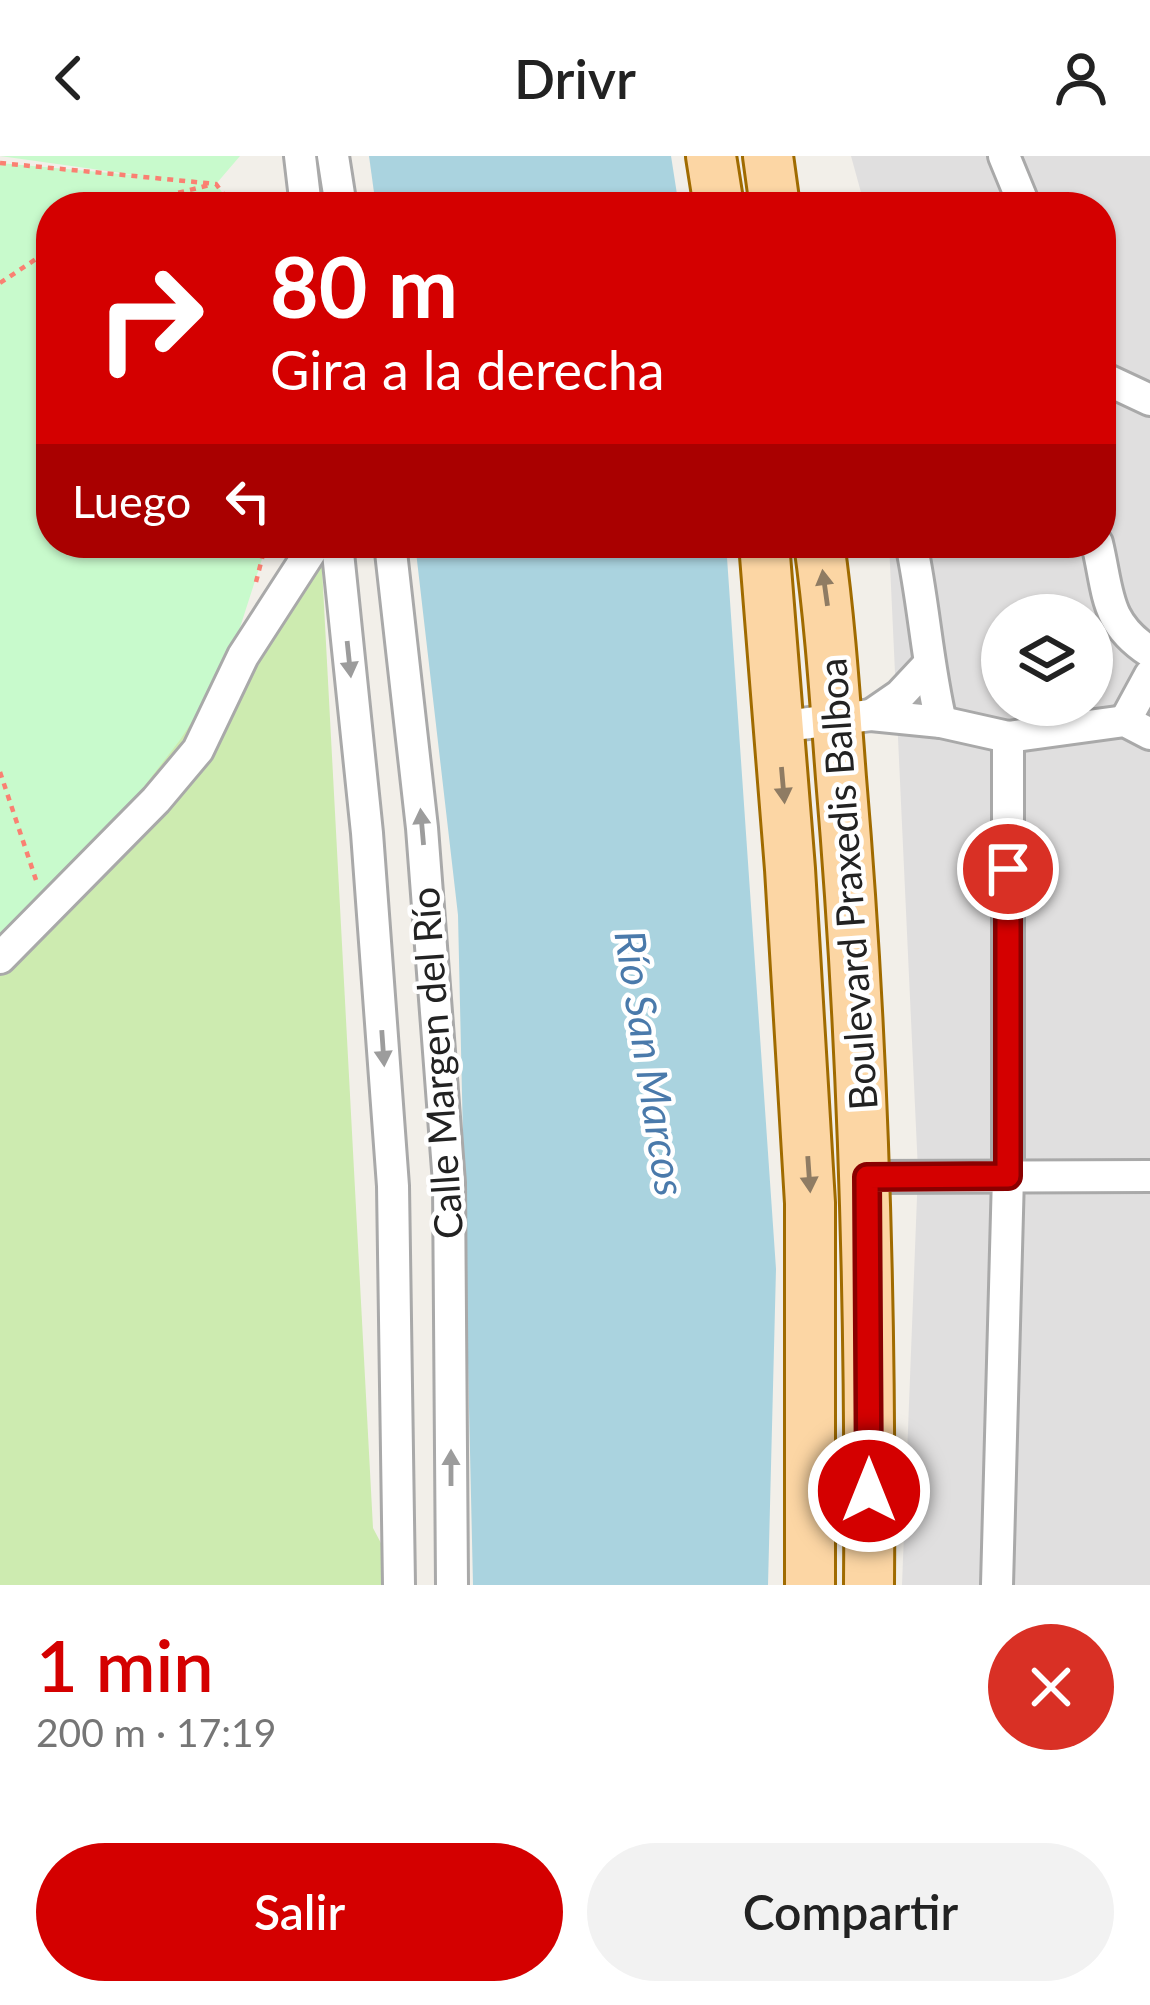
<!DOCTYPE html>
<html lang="es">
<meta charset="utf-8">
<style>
:root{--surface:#fff;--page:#f2f2f2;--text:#222;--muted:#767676;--accent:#d40000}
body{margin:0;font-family:Lato,sans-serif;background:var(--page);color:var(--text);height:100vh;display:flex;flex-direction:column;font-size:45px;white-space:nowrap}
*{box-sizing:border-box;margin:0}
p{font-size:39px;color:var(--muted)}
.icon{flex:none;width:66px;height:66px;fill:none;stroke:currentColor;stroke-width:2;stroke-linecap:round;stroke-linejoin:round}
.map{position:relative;height:1429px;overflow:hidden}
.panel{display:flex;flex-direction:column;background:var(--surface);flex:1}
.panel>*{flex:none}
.guide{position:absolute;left:36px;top:36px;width:1080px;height:366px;border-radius:48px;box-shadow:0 3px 9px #0004;background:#d40000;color:#fff;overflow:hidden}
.controls{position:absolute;left:981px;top:438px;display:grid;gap:24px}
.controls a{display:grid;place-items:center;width:132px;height:132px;border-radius:50%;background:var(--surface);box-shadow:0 3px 9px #0004;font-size:60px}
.pin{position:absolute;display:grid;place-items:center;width:102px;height:102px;color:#fff;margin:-51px;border:6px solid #fff;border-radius:50%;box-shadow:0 3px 12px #0007}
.me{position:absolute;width:132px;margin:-66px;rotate:0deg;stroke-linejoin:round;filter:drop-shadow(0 0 9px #0008)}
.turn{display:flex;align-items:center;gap:42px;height:252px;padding:0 36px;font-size:54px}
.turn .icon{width:156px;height:156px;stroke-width:2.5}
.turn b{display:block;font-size:84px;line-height:102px}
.then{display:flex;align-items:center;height:114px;padding:0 36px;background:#0003;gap:24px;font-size:45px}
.round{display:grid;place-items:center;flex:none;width:126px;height:126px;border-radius:63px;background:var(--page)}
.headline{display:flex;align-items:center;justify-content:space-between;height:204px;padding:0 36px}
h1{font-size:72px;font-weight:600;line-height:90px;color:var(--accent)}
.button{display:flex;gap:24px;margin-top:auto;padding:24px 36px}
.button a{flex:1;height:138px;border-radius:72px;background:var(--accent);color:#fff;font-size:48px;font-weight:600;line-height:138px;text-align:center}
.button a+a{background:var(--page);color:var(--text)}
header{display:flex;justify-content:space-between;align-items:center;height:156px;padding:0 36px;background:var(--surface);font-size:54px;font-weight:600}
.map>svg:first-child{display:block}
</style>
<header><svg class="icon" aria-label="back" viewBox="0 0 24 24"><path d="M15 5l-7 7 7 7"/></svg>Drivr<svg class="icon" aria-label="person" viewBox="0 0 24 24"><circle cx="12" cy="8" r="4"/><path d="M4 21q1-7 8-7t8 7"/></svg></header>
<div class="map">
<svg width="1150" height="1429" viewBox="0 0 1150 1429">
<rect width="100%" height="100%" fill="#f2efe9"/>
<path fill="#e0dfdf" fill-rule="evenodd" d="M851,0h299v1429h-248l16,-414 -29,-628h212v-336h-236zM1002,459h90v90h-90z"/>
<path fill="#cdebb0" d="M321,393l52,979 30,57h-403v-697z"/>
<path fill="#c8facc" d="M0,0h240l-24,28 17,23h-182v336h212l-1,16 -35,109 -47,72 -65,84 -115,117v-778l143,13z"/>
<g fill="#aad3df">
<path d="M369,0h302l8,51h-303z"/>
<path d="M415,387h311l50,726 -8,316h-295l-15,-670z"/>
</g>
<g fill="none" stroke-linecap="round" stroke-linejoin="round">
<defs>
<g id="minor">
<path d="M300,0l6,51"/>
<path d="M333,0l8,51"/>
<path d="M1004,0l21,51"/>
<path d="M1101,221l49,23"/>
<path d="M337,387l30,290 26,353 6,399"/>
<path d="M390,387l32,285 27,355 3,402"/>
<path d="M911,387c13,60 16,120 30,179"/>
<path d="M1097,387c12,50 7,79 53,109"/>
<path d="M871,559l29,-20 28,-30"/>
<path d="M1125,565l25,-46"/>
<path d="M778,571l93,-12 70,7 67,15 117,-16 25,13"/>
<path d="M0,802l156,-158 42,-50 45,-94 73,-113"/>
<path d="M867,1021l283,-1"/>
<path d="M997,1429l11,-409v-439"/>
</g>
<g id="primary">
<path d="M711,0l8,51"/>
<path d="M768,0l7,51"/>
<path d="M764,387l26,326 20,334v382"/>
<path d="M819,387c11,78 16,156 22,235 23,269 30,537 28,807"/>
</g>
</defs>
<use href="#minor" stroke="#a9a9a9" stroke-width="36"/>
<use href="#primary" stroke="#a06b00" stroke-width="54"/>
<g stroke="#fa8072" stroke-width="4.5" stroke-dasharray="6 6" stroke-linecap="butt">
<path d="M0,7l216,21 17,23"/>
<path d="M120,51l90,-22"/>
<path d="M0,127l51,-34"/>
<path d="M256,426l10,-39"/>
<path d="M0,616l36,108"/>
</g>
<use href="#minor" stroke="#fff" stroke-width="30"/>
<use href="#primary" stroke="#fcd6a4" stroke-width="48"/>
</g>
<defs><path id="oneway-solid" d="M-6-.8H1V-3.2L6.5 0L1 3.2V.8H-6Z" transform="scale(3)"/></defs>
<g fill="#8f7c63">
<use href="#oneway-solid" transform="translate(825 432) rotate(-98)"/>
<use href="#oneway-solid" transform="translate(783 629) rotate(85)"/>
<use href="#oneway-solid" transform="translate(809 1018) rotate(86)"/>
</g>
<g fill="#9c9c9c">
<use href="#oneway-solid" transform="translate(349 503) rotate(84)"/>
<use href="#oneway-solid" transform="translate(422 671) rotate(-95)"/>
<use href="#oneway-solid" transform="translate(383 892) rotate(86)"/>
<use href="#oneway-solid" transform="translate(451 1312) rotate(-90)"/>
</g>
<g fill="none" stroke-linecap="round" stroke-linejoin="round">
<defs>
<path id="route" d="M869,1335l-2,-314 141,-1v-307"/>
</defs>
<use href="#route" stroke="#8a0000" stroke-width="30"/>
<use href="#route" stroke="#d40000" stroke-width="21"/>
</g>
<g text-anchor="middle" stroke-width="9" stroke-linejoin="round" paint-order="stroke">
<g font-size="39" fill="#222" stroke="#fff">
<text transform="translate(848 728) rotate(-94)" y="14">Boulevard Praxedis Balboa</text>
<text transform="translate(437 907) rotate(-94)" y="14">Calle Margen del Río</text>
</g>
<g font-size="42" font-style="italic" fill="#4a7aab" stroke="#fff">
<text transform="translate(650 907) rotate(81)" y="15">Río San Marcos</text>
</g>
</g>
</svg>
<div class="controls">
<a><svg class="icon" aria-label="layers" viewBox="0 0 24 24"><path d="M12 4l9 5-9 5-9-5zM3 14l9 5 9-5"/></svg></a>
</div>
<div class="pin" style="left:1008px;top:713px;background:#d93025"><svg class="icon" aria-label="arrive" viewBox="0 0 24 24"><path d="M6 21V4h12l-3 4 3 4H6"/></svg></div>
<svg class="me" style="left:869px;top:1335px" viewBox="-20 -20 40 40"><circle r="17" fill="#d40000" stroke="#fff" stroke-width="3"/><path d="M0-11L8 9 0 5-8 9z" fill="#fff"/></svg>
<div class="guide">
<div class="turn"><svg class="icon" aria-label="right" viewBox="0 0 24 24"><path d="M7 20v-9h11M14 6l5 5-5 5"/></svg><div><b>80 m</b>Gira a la derecha</div></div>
<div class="then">Luego<svg class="icon" aria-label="left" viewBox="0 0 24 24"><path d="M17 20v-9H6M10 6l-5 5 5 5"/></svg></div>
</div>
</div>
<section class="panel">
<div class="headline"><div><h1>1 min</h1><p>200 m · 17:19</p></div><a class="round" style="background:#d93025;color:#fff"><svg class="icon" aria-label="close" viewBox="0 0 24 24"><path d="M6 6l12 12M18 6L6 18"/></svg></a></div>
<div class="button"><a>Salir</a><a>Compartir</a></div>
</section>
